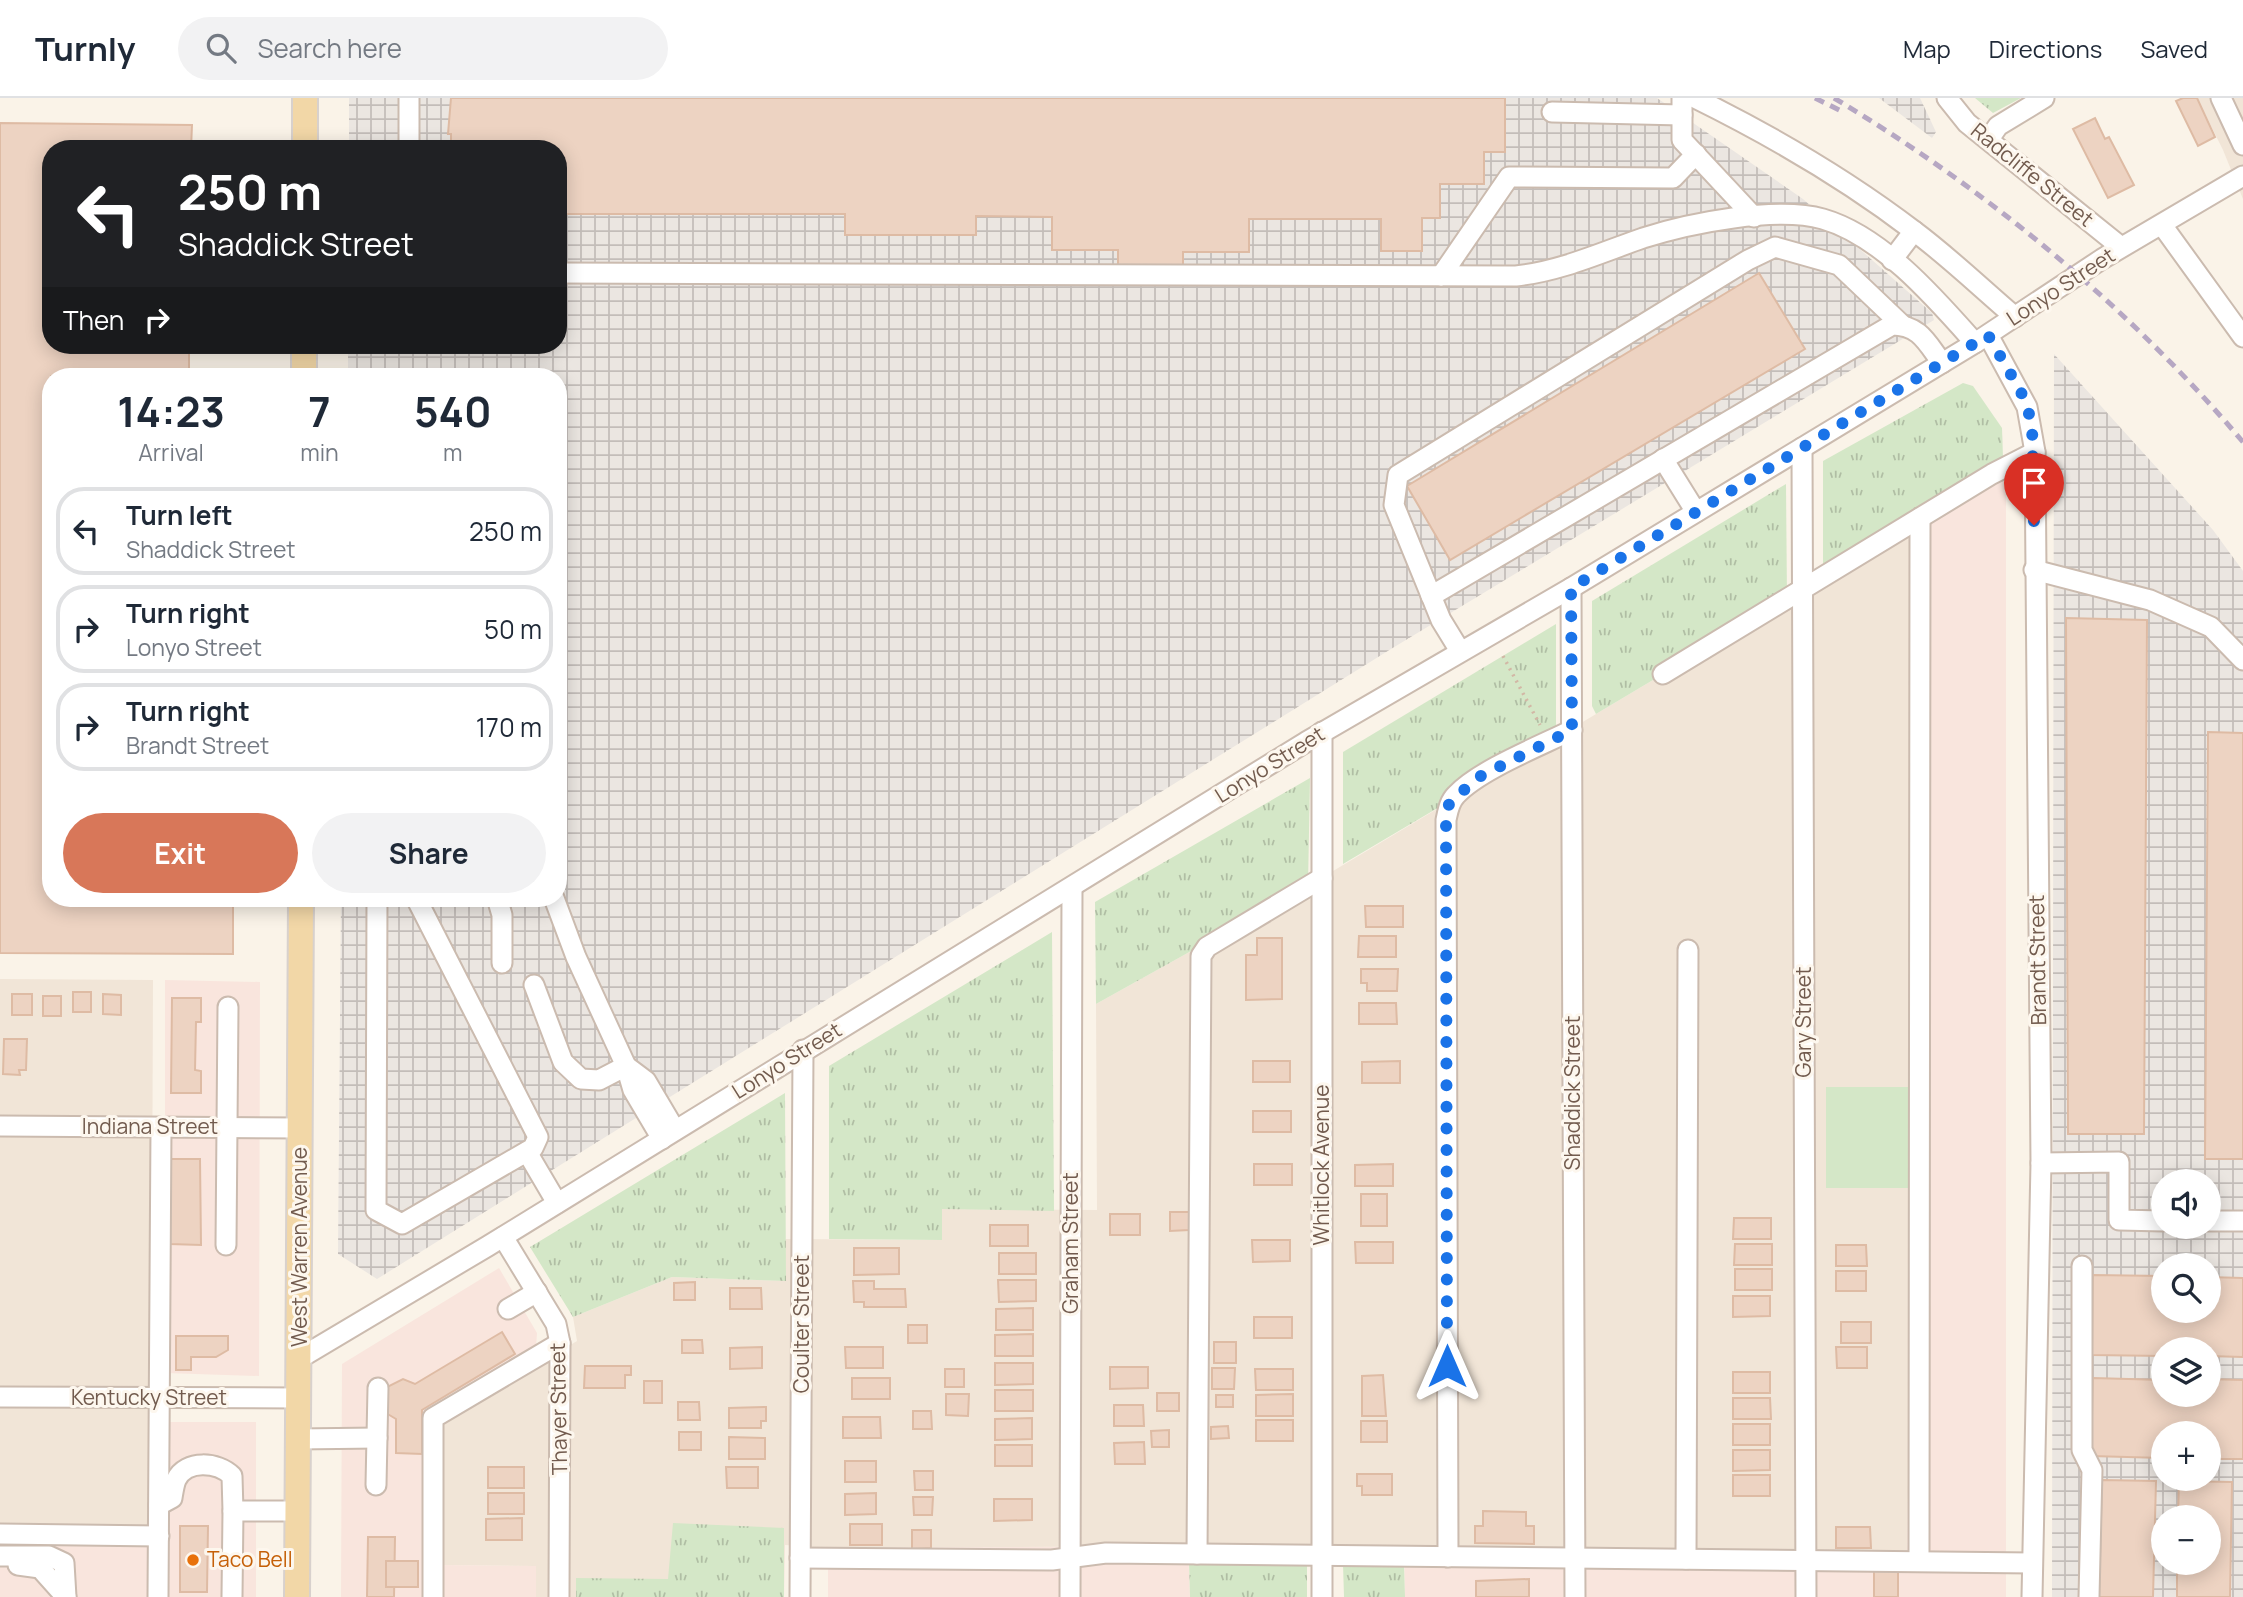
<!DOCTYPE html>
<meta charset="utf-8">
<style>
:root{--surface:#fff;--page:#f2f2f3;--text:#1f2937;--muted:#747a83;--line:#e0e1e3;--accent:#d87759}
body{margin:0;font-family:Manrope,sans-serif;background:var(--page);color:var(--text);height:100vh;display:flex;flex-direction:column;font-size:26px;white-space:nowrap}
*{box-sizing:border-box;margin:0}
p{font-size:23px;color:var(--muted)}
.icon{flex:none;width:38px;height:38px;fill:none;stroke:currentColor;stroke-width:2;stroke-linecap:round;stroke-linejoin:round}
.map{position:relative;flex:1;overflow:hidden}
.drawer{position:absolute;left:42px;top:270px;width:525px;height:539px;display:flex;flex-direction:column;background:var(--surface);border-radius:28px;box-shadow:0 4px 18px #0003}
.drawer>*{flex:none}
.top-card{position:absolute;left:42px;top:42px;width:525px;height:214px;border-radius:28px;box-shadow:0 4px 18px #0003;background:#202124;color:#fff;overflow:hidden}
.tools{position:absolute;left:2151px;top:1071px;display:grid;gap:14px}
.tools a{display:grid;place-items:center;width:70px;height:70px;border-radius:50%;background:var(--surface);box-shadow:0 4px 18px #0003;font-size:35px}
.pin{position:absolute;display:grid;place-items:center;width:60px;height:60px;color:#fff;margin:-72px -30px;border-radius:50% 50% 50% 0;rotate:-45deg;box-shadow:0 0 7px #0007}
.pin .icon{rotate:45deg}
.me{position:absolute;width:77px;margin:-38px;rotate:0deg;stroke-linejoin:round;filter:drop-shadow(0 0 5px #0008)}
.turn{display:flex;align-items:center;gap:24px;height:147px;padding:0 21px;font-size:32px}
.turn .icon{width:91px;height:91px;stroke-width:2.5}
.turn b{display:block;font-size:49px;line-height:60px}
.then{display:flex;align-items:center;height:66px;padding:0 21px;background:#0003;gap:14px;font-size:26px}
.eta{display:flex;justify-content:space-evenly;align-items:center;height:119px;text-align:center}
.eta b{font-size:42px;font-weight:700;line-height:49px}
.action{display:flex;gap:14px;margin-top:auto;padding:14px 21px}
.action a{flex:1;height:80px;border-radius:42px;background:var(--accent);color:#fff;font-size:28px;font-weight:700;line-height:80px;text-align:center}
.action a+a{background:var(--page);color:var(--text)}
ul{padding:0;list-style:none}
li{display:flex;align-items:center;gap:21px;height:88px;margin:0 14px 10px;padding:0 7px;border:4px solid var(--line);border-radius:28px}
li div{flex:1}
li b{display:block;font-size:26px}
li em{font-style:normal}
header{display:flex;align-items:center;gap:42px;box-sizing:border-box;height:98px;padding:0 35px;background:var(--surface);border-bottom:2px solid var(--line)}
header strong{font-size:33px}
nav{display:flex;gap:38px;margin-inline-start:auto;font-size:24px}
.search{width:490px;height:63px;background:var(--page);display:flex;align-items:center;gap:18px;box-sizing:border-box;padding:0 24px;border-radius:38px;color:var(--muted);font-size:26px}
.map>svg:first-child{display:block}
</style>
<header>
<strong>Turnly</strong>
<div class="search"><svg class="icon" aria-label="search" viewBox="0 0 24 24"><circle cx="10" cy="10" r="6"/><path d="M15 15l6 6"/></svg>Search here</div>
<nav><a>Map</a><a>Directions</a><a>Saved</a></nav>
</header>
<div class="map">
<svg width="2243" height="1499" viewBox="0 0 2243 1499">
<defs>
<pattern id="industrial-grid" width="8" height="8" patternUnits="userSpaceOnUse" patternTransform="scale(1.75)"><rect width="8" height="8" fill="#ebe6e1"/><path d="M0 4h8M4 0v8" fill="none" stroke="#c3bdb9"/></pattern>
<pattern id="grass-tufts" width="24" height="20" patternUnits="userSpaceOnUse" patternTransform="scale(1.75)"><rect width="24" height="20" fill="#d4e7c7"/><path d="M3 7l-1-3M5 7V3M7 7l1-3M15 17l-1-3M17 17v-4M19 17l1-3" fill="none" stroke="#b0bea4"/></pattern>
</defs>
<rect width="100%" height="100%" fill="#faf3e8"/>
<g fill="#f1e5d7">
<path d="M2197,0h46v101l-20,-49z"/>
<path d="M1910,439l3,550h-86l86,101 -6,364 -503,-7 -576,3 -43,-3 -1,52h-248l-1,-31 -95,-1 3,-143 134,-81 -4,-24 99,-40 113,4v-42l157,1 -1,-31 156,1 -1,-206 212,-118 479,-286z"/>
<path d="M0,881l153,1 -2,550 -151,-1z"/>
</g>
<g fill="#f9e5dd">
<path d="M2006,375v1124h-601l-1,-52 503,7 6,-364 -3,-651z"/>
<path d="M165,882l95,2 -1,394 -94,-3z"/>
<path d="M499,1170l38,65 -1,14 -109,66v184h-86l1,-233z"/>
<rect x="169" y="1324" width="87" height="175"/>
<path d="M0,1441l152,1v57h-152z"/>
<path d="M1188,1448l2,51h-362v-49z"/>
<path d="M440,1467l96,1v31h-96z"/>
</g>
<g fill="url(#industrial-grid)" fill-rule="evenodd">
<path d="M349,0h1308l146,101 129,114 2,7 -543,329 -1014,630 -39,-25 3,-356h217v-522h-210v-31h210v-196h-209z"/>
<path d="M1879,0h41l16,34 -4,6z"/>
<path d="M2054,256l159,176 30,41v1026h-191zM2163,1083h45v46h-45zM2163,1167h45v46h-45zM2163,1251h45v46h-45zM2163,1335h45v46h-45zM2163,1419h45v46h-45z"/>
</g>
<g fill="url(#grass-tufts)">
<path d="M1975,0h46l-28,15z"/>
<path d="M1963,285l10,3 29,42 1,30 -180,106v-103z"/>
<path d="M1786,386l1,116 -191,114 -4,-8v-105z"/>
<path d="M1556,526v114l-213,126v-112z"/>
<path d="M1310,680l-2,108 -212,118 -1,-102z"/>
<path d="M1052,834l2,279 -112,-2v31l-113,-1v-173z"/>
<path d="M785,995l1,188 -114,-4 -99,40 -43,-70z"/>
<path d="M673,1425l111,5v69h-208v-19l92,1z"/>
<path d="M1189,1465l118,2v32h-117z"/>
<path d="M1404,1466l1,33h-61l-1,-32z"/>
</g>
<rect fill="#d4e7c7" x="1826" y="989" width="87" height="101"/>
<g fill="#edd3c2" stroke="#debba4" stroke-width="2">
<path d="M451,0h1054v54h-21v32h-44v34h-18v33h-41v-32h-132v33h-66v17h-65v-19h-66v-33l-76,-1v19h-131v-21h-287v-65h-107v-15h-3z"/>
<path d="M2183,0h14l18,39 -17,9 -22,-45z"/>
<path d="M2095,20l10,21 4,-2 25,48 -26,13 -35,-69z"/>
<path d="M0,25l192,2 -1,24h-140v196h138v31h-138v522h182v56l-233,-1z"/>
<path d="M1759,175l46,76 -355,211 -43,-74z"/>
<path d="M2066,520l81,2 -3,514h-76z"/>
<path d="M2208,634l35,1v426h-38z"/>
<path d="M1365,808h38v21h-37z"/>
<path d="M1359,838h37v21h-38z"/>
<path d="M1257,840h25v61l-36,1v-45h11z"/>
<path d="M1361,871h37l-1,22h-30v-8h-6z"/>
<rect x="73" y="894" width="18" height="20"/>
<rect x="12" y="896" width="20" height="21"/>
<path d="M103,896l18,1v20l-18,-1z"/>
<rect x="43" y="898" width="18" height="20"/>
<path d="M172,900h29v24h-5l-1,48 6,1v22h-30z"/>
<path d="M1359,905h37l1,21h-38z"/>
<path d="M4,941h23l-1,31h-7l1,5 -17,-1z"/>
<rect x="1253" y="963" width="37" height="21"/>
<path d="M1400,963v22h-38v-21z"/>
<rect x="1253" y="1013" width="38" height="21"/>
<path d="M170,1061h30l1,86 -31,-1z"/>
<rect x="1254" y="1066" width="38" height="21"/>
<path d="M1393,1066v22h-38v-21z"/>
<rect x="1361" y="1096" width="26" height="32"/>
<path d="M1170,1114h19v18l-19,1z"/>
<rect x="1110" y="1116" width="30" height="21"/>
<path d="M1734,1120h37v21h-38z"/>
<rect x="990" y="1127" width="38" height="21"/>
<path d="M1252,1142h38v21l-37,1z"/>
<path d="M1355,1144h38v21h-37z"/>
<path d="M1735,1146h37v21h-38z"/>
<path d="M1836,1147h30l1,21h-31z"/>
<path d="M854,1150h45v26l-45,1z"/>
<rect x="999" y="1155" width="37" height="21"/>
<rect x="1735" y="1171" width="37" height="21"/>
<rect x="1836" y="1173" width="30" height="20"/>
<path d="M2093,1177l70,1v35h45v-34l35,1v79l-35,-1v-7h-45v7l-71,-1z"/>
<path d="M998,1182h38v21l-37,1z"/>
<path d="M853,1183h21v8h31l1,18h-42v-5h-10z"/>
<path d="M695,1184v18h-21v-17z"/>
<path d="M730,1190h31l1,21h-32z"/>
<path d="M1733,1198h37v20l-37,1z"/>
<path d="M1033,1210v22h-37v-21z"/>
<rect x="1254" y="1219" width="38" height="21"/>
<rect x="1841" y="1224" width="30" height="21"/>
<rect x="908" y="1227" width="19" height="18"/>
<path d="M502,1234l13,22 -93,56v44l-26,-1v-34l-10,-6 -1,-25 18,-9 12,5z"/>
<path d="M1033,1236v22h-38v-21z"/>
<path d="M176,1238h52v14l-12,7h-25v13h-15z"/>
<path d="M682,1242h20l1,13h-21z"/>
<rect x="1214" y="1244" width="22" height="21"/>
<path d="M762,1249v21l-32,1v-21z"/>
<path d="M845,1249h38v21h-37z"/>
<path d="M1836,1249h31v21h-30z"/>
<path d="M995,1265h38v21l-38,1z"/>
<path d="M585,1268h46v9h-6v13h-41z"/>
<path d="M1110,1269h38v21l-38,1z"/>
<path d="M1212,1270h23l-1,21h-22z"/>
<rect x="945" y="1271" width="19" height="18"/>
<path d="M1255,1271h38v21h-37z"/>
<rect x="1733" y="1274" width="37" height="21"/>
<path d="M1383,1277l3,41h-24v-40z"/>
<rect x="852" y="1280" width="38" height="21"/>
<path d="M2093,1280l70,2v15h45v-16l35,1v79h-35v-26h-45v25l-72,-2z"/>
<rect x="644" y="1283" width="18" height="22"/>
<rect x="995" y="1292" width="38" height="21"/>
<rect x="1157" y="1295" width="22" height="18"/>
<path d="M946,1296h23l-1,22 -22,-1z"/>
<path d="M1293,1296v22h-37v-21z"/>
<rect x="1216" y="1297" width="17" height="12"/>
<path d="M1733,1300h37l1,21h-38z"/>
<path d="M678,1304h21l1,18h-22z"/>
<path d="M1114,1307h29l1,21h-30z"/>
<path d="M766,1309v14h-5v7h-32v-20z"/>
<path d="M913,1313h18l1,18h-19z"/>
<path d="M843,1319h37l1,21h-38z"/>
<path d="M1032,1320v21l-37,1v-21z"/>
<rect x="1256" y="1322" width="37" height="21"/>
<rect x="1361" y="1323" width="26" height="21"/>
<rect x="1733" y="1326" width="37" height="21"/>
<path d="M1228,1328l1,12 -18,1v-12z"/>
<path d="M1169,1332v17h-17l-1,-16z"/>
<rect x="679" y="1334" width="22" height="18"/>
<path d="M729,1339l36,1v21h-36z"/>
<path d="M1144,1344l1,22h-30l-1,-21z"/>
<rect x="995" y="1347" width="37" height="21"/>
<path d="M1733,1352h37v20l-37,1z"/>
<rect x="845" y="1363" width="31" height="21"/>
<rect x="488" y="1369" width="36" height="21"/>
<path d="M726,1369h32v21h-31z"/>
<path d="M914,1373h19v19h-18z"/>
<path d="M1357,1376h35v21h-30v-9h-5z"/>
<rect x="1733" y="1377" width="37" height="21"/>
<path d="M2102,1382l54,1 -3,116h-54z"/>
<path d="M2179,1383l53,1 -2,115h-53v-34h31v-46h-30z"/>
<rect x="488" y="1395" width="36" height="21"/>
<path d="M876,1395v21l-31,1v-21z"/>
<path d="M913,1399h20l-1,18h-18z"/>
<path d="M994,1401h38v21l-38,1z"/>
<path d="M1483,1413l43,1v14h8v18l-59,-1v-17h8z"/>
<path d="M522,1420v22h-36v-21z"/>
<rect x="850" y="1426" width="32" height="21"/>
<path d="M180,1428h28l-1,66h-27z"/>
<path d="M1836,1429h34l1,21h-35z"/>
<path d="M912,1432h19v18l-19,1z"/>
<path d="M368,1439h27l-1,60h-27z"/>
<rect x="386" y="1463" width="32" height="26"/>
<path d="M1874,1470l24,1v28h-24z"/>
<path d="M1529,1481v18h-53v-16z"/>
</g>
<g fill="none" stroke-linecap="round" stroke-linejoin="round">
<defs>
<g id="minor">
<path d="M1682,0v42l72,77"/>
<path d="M1695,0c77,38 151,81 219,133 35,26 67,57 101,86"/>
<path d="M1947,0l20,25 154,124"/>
<path d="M2221,0l22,47"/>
<path d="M1552,14l130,3"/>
<path d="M1989,41l9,-13 46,-28"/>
<path d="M409,51v-51"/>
<path d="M2162,127l81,112"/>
<path d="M1892,162l22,-29"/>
<path d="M558,175l958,3c45,-5 84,-23 127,-38 47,-15 133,-32 180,-19 59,17 113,80 152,124"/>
<path d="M1441,178l68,-99 164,1 23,-24"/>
<path d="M1988,237l39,72 8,45 6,711 -9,434"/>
<path d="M1802,350l4,1149"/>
<path d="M1663,361l33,53"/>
<path d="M2034,472l116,30 61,27 32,33"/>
<path d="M1571,490l4,1009"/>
<path d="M1431,498l461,-271c28,0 35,18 50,38"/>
<path d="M1460,553l-19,-31 -47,-115 4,-30 350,-215 27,-13 64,18 63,60"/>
<path d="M1663,576l329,-200 43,-22"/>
<path d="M377,800l-1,312 26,14 131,-76 5,-11 -122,-239"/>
<path d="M497,800l5,17v48"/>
<path d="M534,887l29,77 18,17 18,1 27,-14 -50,-109 -22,-59"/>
<path d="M0,1028l300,2"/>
<path d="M662,1041l-29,-49 -7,-24 20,15 29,49"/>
<path d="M527,1054l30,51"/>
<path d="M2041,1065l78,-1v58l44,1"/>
<path d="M2208,1123h35"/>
<path d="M503,1139l53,87 4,19 -1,254"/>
<path d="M226,1147l2,-238"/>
<path d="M2082,1168v184l10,20 -3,127"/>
<path d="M508,1211l29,-17"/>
<path d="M300,1260l188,-112 818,-504 265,-154 404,-245 127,-84 141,-83"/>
<path d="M0,1299l298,1"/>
<path d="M298,1341l79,-1"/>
<path d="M376,1387l2,-97"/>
<path d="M159,1407l13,-7c1,-6 2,-13 4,-18 10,-21 42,-18 56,-4l1,35"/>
<path d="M0,1436l159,2"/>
<path d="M1197,1456l4,-598 6,-9 115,-69"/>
<path d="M0,1458h49l15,7 2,34"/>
<path d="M1448,1459l-2,-737c2,-9 3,-18 10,-25 23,-25 84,-49 116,-65"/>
<path d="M800,1460l252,2 54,-7 926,10"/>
<path d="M1686,1461l2,-609"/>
<path d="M1919,1463l1,-1043"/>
<path d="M18,1467l22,3 26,29"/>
<path d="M158,1499l3,-470"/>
<path d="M232,1499l1,-86h65"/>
<path d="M433,1499v-179l127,-75"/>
<path d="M800,1499l3,-547"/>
<path d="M1070,1499l2,-709"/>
<path d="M1322,1499v-865"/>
</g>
<g id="major">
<path d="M305,51v-51"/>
<path d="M304,278v-31"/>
<path d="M297,1499l4,-699"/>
</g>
</defs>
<use href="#minor" stroke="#cbbbaf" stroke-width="23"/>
<use href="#major" stroke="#d8d1cd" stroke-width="28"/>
<path stroke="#d2b7a5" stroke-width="3.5" stroke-dasharray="2 5" stroke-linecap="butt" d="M1503,558l37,69"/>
<use href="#minor" stroke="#fff" stroke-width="19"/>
<use href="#major" stroke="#f2d7a7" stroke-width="24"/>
<g stroke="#b6a7c3" stroke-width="5" stroke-dasharray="10 7" stroke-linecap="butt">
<path d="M1815,0l28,14"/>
<path d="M1834,0c153,92 293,207 409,344"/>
</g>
</g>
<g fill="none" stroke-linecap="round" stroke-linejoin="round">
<path stroke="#1a73e8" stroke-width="12" stroke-dasharray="0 21.6" d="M1447,1268l-1,-546 3,-16 28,-26 95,-48 -1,-142 417,-253 33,57 11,30 2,103"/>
</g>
<circle fill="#e8710a" stroke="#fdf7ee" stroke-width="2.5" cx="193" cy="1462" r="7"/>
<g text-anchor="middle" stroke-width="6" stroke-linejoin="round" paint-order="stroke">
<g font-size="21" fill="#725b4e" stroke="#fdf7ee">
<text transform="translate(2032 77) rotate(39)" y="7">Radcliffe Street</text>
<text transform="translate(2061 189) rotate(-33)" y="7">Lonyo Street</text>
<text transform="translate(1270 667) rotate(-32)" y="7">Lonyo Street</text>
<text transform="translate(2038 862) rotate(-91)" y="7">Brandt Street</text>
<text transform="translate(1804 924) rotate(-90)" y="7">Gary Street</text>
<text transform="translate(787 963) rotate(-32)" y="7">Lonyo Street</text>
<text transform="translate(1573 995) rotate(-90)" y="7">Shaddick Street</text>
<text x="150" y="1036">Indiana Street</text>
<text transform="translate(1322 1067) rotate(-90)" y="7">Whitlock Avenue</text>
<text transform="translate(1071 1145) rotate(-90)" y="7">Graham Street</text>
<text transform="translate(300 1149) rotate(-90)" y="7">West Warren Avenue</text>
<text transform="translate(802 1226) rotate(-90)" y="7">Coulter Street</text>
<text x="149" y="1307">Kentucky Street</text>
<text transform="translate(559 1311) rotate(-91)" y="7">Thayer Street</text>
</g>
<g font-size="21" fill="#c56008" stroke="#fdf7ee" text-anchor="start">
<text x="207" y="1469">Taco Bell</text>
</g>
</g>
</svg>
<div class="tools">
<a><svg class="icon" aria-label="sound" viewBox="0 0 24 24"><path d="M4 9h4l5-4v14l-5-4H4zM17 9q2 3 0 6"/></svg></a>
<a><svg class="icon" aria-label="search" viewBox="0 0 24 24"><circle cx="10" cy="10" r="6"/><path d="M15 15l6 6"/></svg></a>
<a><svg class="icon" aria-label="layers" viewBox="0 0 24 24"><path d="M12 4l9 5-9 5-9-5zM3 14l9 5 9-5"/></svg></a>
<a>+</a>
<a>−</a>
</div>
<div class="pin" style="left:2034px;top:427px;background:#d93025"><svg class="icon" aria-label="arrive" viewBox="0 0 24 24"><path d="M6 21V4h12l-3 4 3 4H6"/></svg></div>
<svg class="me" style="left:1447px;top:1268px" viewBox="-20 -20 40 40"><path d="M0-17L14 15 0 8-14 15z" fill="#1a73e8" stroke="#fff" stroke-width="4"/></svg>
<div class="top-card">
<div class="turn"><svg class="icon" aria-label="left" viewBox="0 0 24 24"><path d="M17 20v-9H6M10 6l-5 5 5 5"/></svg><div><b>250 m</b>Shaddick Street</div></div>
<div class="then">Then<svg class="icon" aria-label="right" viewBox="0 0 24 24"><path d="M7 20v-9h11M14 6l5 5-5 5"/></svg></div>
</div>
<section class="drawer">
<div class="eta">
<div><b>14:23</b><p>Arrival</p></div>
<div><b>7</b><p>min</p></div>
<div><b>540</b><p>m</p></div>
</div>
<ul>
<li><svg class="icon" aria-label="left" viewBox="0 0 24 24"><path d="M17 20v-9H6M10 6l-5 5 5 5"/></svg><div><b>Turn left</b><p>Shaddick Street</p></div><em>250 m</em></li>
<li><svg class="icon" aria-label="right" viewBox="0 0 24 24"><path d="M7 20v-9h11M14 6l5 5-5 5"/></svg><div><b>Turn right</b><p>Lonyo Street</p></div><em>50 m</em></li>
<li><svg class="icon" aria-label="right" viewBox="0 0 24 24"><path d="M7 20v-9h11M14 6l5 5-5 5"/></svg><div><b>Turn right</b><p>Brandt Street</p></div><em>170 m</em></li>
</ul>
<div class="action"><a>Exit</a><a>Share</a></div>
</section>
</div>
